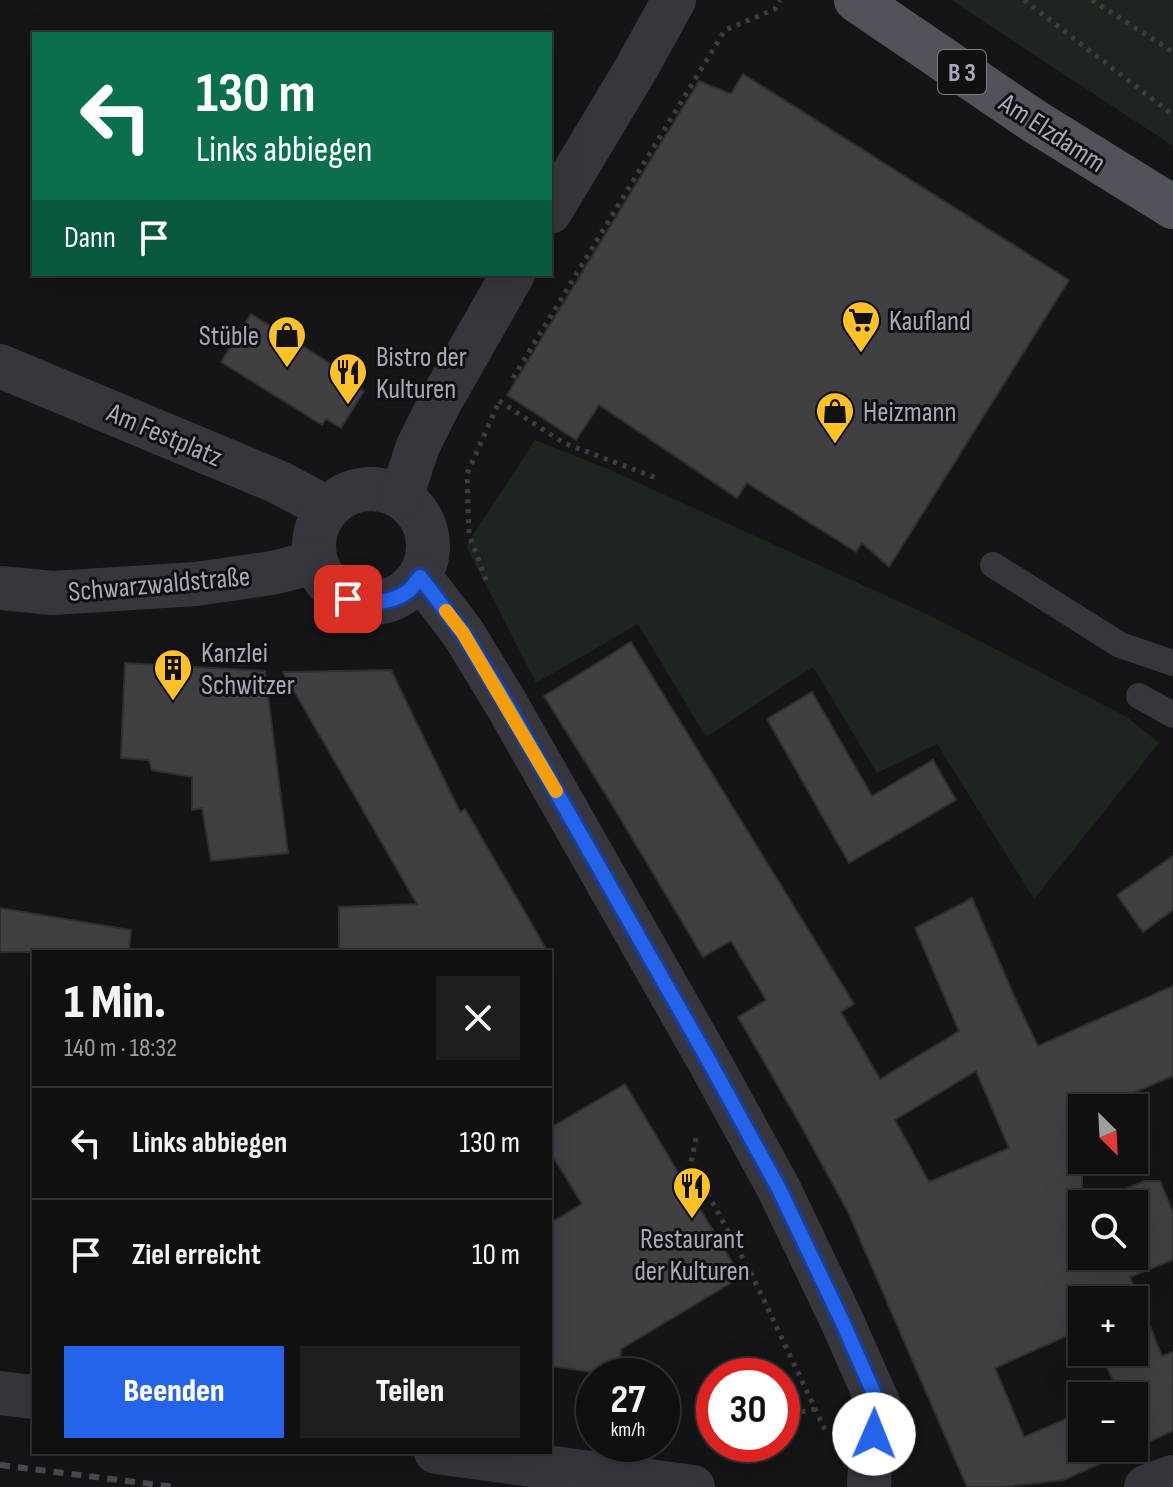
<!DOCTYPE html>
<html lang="de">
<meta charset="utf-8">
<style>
:root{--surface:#101011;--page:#1e1e1f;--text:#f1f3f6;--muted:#9c9d9f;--line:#303031;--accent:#2563eb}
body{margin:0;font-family:"Sofia Sans Condensed",sans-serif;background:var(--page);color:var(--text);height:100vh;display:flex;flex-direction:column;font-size:30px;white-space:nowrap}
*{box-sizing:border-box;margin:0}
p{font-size:26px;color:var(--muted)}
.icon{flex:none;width:44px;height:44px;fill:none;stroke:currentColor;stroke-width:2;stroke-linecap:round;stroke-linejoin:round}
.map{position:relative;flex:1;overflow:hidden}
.sheet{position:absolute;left:32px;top:950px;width:520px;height:504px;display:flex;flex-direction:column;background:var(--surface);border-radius:0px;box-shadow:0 8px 32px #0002,0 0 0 2px var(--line)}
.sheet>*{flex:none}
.guide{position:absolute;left:32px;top:32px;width:520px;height:244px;border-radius:0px;box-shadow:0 8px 32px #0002,0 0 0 2px var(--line);background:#0b6e4f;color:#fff;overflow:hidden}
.needle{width:52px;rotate:156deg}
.fabs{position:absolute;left:1068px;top:1094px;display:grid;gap:16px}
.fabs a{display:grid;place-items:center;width:80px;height:80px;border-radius:0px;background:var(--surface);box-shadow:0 8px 32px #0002,0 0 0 2px var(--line);font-size:40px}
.speed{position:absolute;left:576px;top:1358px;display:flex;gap:16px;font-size:40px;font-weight:700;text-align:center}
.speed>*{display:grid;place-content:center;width:104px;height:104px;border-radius:50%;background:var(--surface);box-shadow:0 8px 32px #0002,0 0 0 2px var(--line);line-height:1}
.speed small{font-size:20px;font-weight:400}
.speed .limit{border:12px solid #d22;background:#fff;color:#111}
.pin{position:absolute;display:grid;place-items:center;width:68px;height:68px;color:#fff;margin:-34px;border-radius:16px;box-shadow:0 4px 12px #0006}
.me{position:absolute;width:88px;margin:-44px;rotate:1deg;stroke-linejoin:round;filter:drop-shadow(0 0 6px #0008)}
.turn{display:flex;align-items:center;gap:28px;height:168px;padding:0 32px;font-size:36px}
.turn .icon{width:104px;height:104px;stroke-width:2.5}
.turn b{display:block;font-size:56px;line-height:68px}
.then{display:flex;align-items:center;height:76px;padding:0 32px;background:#0003;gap:16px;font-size:30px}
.round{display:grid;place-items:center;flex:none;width:84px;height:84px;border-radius:0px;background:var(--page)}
.summary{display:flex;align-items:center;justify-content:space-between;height:136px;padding:0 32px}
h1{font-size:48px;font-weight:800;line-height:60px}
.cta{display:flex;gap:16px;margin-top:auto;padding:16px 32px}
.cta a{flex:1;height:92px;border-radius:0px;background:var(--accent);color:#fff;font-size:32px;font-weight:800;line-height:92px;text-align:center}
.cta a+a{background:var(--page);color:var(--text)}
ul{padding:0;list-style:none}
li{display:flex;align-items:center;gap:24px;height:112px;padding:0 32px;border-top:2px solid var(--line)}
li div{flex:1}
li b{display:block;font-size:30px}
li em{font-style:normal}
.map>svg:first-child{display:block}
</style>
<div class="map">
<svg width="1173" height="1487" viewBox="0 0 1173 1487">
<rect width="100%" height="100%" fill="#151517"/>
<g fill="#1d251e">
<path d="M951,0h222v146z"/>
<path d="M535,440l73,29 327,149 192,99 32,26 -125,156 -97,-155 -60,29 -64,-106 -107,70 -68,-113 -102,59 -70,-137z"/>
</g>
<g fill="#3f3f44" stroke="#2f2f33" stroke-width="2" fill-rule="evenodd">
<path d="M743,74l326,206 -180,287 -27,-24 -6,9 -109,-69 -10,15 -138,-93 -23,35 -69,-45 192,-314 32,13z"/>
<path d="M251,314l101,63 -3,5 15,9 -23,37 -15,-9 -4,6 -101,-63z"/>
<path d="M631,642l223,362 -13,8 39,67 79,-48 -44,-103 57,-30 43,100 23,48 135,-60v90l-75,32h-16v148h52v-52h-44l54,-23h16l13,31v48l-43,17 32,79 11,-4v79l-109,49 -60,7h-37l-118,-273 -49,-90 -62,-107 28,-17 -35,-59 -28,16 -92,-154 -67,-107zM976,1071l33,77 -80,34 -34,-62zM1082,1300h52v52h-34l20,44h14v52h-52v-36l-58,25 -29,-69 87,-39z"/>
<path d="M125,663l140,8 23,182 -77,8 -9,-53 -10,2v-33l-40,-7 -3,-10 -28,-2z"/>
<path d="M391,670l69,142 5,-3 83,143h-209v-45l78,-3 -134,-232z"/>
<path d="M812,692l60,104 61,-36 23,40 -107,63 -82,-144z"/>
<path d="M1173,856v54l-30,22 -26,-37z"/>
<path d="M0,908l131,22 -2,22h-129z"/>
<path d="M625,1084l116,193 -120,72 -2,27 -69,-10v-143l32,-19 -32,-52v-24z"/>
</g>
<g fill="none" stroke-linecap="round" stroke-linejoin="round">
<g stroke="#3b3d43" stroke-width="5" stroke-dasharray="4 6" stroke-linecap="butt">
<path d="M1024,0l149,115"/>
<path d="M1092,0l81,52"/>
<path d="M513,378l212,-348 50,-21 5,-9"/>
<path d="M499,401l65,42 95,36"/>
<path d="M486,580l-17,-46 -2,-60 31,-70"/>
<path d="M696,1138l-5,25 62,114 73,155"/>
<path d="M782,1416l33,-7"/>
</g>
<g stroke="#36363c" stroke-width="26">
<path d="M993,565l127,80 53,18"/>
<path d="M1139,696l34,19"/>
</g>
<g stroke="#36363c" stroke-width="44">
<path d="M550,212l87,-145 37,-67"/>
<path d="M0,366l278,116 49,26"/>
<circle cx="371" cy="546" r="57"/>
<path d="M401,497l17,-51 22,-44 73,-128"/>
<path d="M420,577l43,56 45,74 201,354 70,128 63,132 37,84 -9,59 -1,23"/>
<path d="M0,588l53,5 143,-9 76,-11 44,-11"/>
<path d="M0,1393l34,4"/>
<path d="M436,1452l257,35"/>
<path d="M1146,1487l27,-10"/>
</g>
<path stroke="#51535b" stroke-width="44" d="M856,0l178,121 139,86"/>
<path stroke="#484a51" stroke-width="6" stroke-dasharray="10 8" stroke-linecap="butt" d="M0,1465l175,22"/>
</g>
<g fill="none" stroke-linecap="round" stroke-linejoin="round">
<defs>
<path id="route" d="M348,599c20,3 41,6 59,-7 5,-3 9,-10 13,-15l43,56 45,74 201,354 70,128 63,132 37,84 -5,29"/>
</defs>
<use href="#route" stroke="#184099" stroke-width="20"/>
<use href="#route" stroke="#2563eb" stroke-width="14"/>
<path stroke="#f59e0b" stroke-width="14" d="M446,611l17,22 93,158"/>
</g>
<defs>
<symbol id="supermarket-pin" viewBox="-11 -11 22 30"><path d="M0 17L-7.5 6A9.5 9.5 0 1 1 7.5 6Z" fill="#fec226" stroke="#101012"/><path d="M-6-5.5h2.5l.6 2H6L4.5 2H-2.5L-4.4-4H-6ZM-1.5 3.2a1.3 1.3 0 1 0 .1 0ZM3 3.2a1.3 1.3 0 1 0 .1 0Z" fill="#111"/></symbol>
<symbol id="shop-pin" viewBox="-11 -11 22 30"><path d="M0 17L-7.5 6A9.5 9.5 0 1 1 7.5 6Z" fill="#fec226" stroke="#101012"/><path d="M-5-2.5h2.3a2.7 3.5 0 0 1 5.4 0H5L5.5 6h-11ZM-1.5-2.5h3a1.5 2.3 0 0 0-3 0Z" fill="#111"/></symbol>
<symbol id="restaurant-pin" viewBox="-11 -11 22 30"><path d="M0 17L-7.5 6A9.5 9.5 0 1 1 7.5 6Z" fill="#fec226" stroke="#101012"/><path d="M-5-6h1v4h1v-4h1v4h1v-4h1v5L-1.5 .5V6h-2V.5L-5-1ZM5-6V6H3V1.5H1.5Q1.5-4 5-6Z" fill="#111"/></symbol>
<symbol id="building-pin" viewBox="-11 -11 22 30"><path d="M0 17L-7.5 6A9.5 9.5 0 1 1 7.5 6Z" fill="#fec226" stroke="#101012"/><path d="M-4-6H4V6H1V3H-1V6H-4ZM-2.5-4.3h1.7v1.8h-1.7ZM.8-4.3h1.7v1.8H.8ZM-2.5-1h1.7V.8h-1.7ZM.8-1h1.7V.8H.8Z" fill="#111"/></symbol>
</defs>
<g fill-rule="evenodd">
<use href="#supermarket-pin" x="839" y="298" width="44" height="60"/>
<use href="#shop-pin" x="265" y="313" width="44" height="60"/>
<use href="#restaurant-pin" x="326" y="350" width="44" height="60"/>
<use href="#shop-pin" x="813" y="389" width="44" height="60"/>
<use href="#building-pin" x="151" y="646" width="44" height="60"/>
<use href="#restaurant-pin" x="670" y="1164" width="44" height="60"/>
</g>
<g text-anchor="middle" stroke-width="6" stroke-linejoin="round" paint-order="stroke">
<rect fill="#101012" stroke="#797c86" stroke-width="2" x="938" y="50" width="48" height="44" rx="6"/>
<g font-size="26" font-weight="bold" fill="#a6aab8">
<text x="962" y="81">B 3</text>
</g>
<g font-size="28" fill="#a6aab8" stroke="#101012">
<text transform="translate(1053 132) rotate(33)" y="10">Am Elzdamm</text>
<text transform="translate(165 434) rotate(23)" y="10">Am Festplatz</text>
<text transform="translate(159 583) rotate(-5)" y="10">Schwarzwaldstraße</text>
</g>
<g font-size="28" fill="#a6aab8" stroke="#101012" text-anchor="start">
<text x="889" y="330">Kaufland</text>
<text x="259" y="345" text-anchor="end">Stüble</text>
<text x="376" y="366">Bistro der<tspan x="376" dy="32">Kulturen</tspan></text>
<text x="863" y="421">Heizmann</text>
<text x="201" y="662">Kanzlei<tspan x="201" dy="32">Schwitzer</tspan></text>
<text x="692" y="1248" text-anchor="middle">Restaurant<tspan x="692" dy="32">der Kulturen</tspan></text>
</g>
</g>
</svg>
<div class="fabs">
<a><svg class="needle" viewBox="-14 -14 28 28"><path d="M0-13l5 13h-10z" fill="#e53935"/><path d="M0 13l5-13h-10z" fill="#9c9d9f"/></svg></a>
<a><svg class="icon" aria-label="search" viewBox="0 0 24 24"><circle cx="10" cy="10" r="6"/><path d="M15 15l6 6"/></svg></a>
<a>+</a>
<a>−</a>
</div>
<div class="speed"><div>27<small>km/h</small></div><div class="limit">30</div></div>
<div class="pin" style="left:348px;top:599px;background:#d93025"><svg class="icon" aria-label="arrive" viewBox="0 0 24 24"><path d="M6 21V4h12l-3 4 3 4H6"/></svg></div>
<svg class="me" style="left:874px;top:1434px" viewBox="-20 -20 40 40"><circle r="19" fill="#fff"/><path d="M0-13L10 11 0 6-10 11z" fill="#2563eb"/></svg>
<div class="guide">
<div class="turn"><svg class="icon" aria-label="left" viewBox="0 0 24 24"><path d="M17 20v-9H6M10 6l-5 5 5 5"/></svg><div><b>130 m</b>Links abbiegen</div></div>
<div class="then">Dann<svg class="icon" aria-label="arrive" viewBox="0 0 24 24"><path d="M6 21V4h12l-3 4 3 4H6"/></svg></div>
</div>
<section class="sheet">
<div class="summary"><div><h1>1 Min.</h1><p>140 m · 18:32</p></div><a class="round"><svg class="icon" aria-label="close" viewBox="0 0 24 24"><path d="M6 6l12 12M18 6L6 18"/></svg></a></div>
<ul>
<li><svg class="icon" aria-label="left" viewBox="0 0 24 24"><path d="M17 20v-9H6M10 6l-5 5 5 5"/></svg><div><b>Links abbiegen</b></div><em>130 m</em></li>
<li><svg class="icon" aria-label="arrive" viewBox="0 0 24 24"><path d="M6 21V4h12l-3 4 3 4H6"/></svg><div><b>Ziel erreicht</b></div><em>10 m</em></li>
</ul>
<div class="cta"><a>Beenden</a><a>Teilen</a></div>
</section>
</div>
